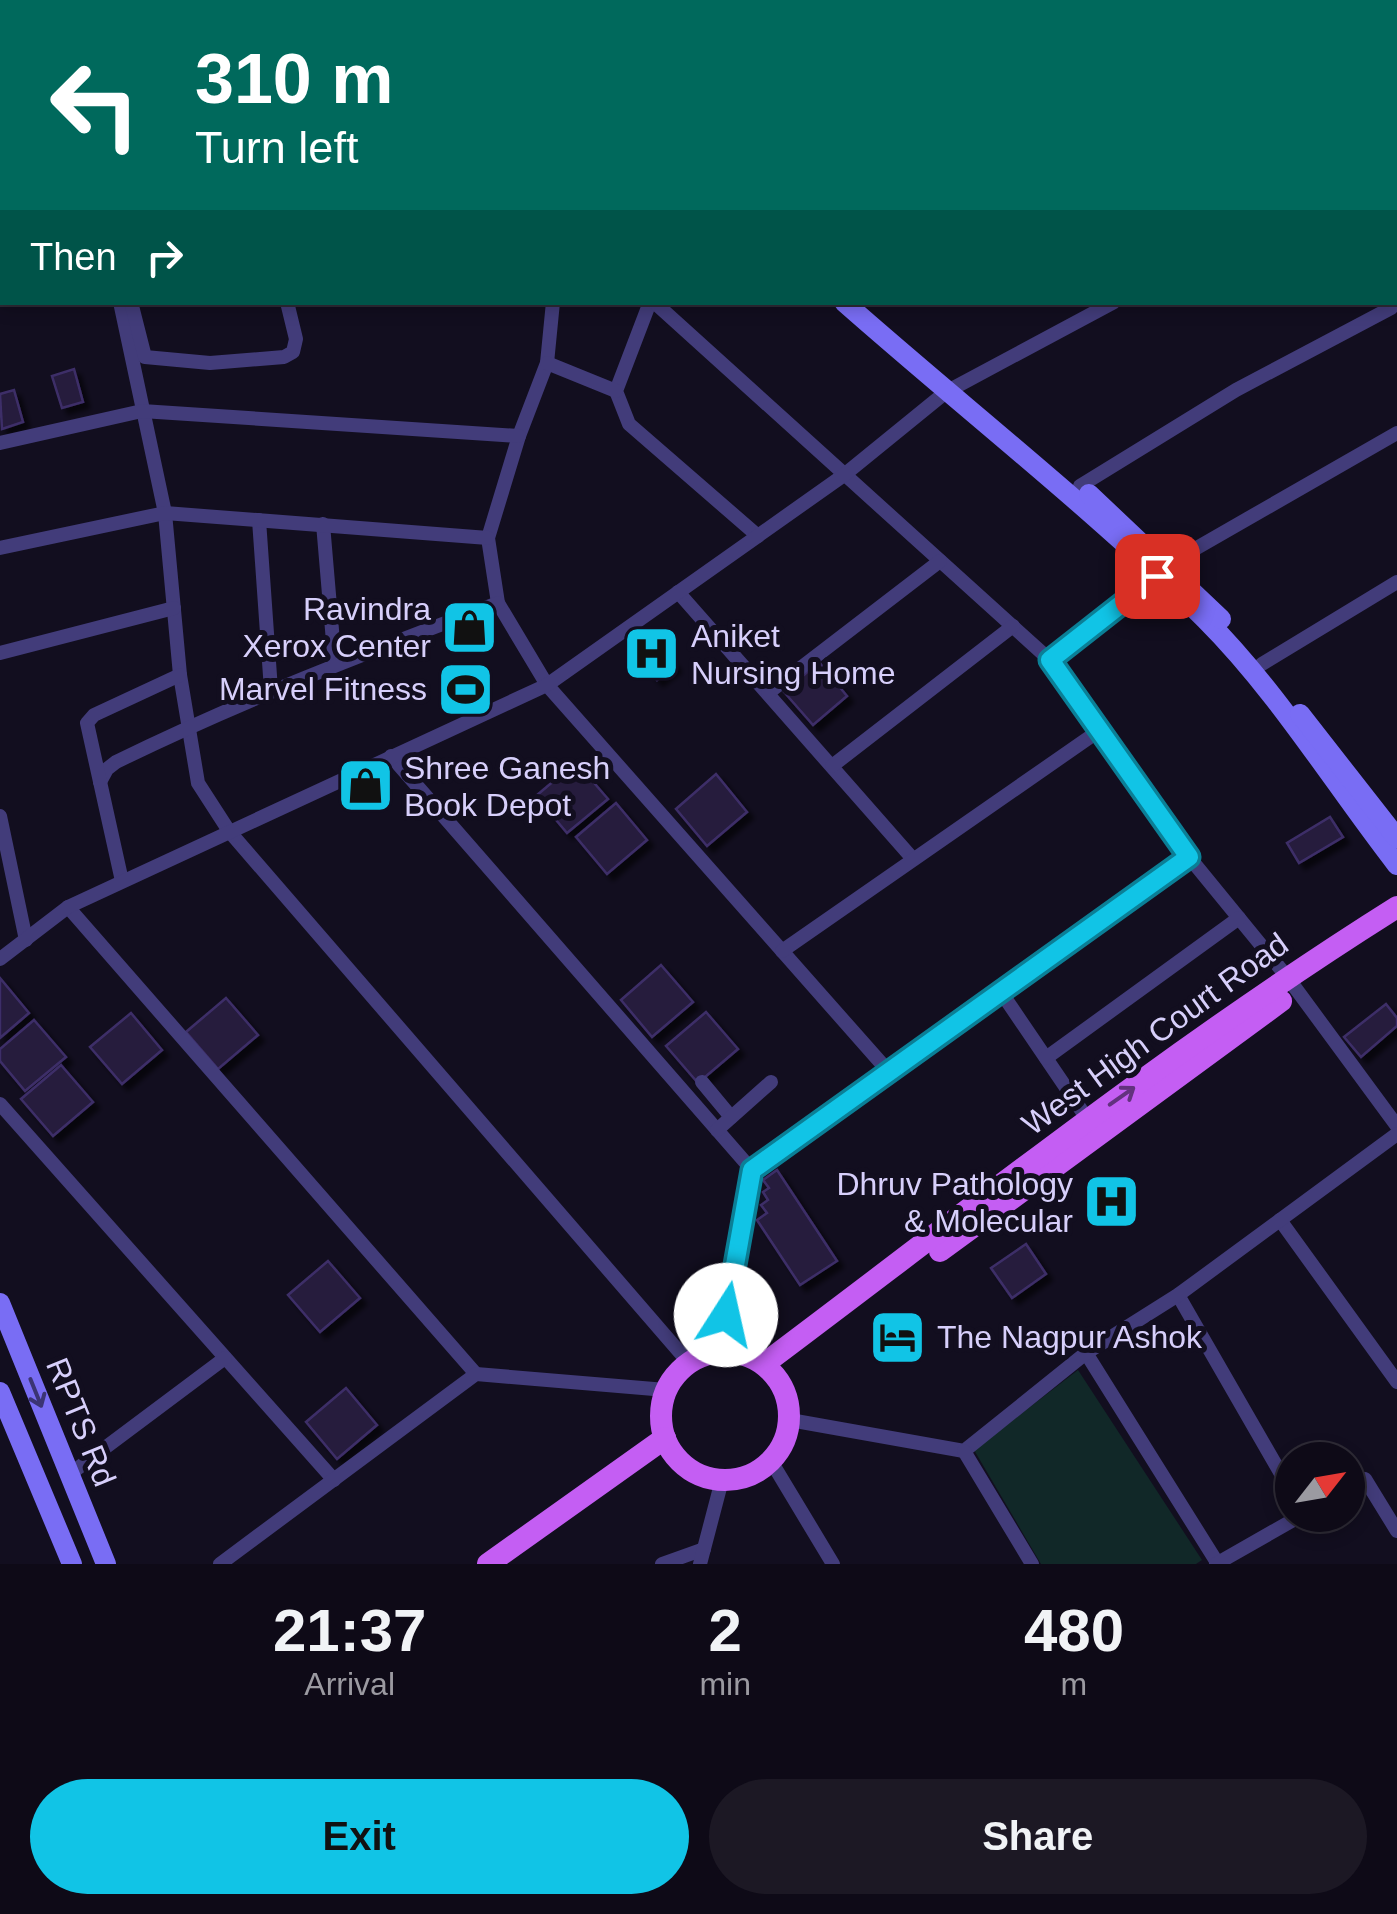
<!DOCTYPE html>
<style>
:root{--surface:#0e0a17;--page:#1c1824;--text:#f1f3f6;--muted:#9b9aa1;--line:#2e2b36;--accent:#11c4e6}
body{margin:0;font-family:Helvetica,sans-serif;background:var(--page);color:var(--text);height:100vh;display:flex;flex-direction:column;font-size:38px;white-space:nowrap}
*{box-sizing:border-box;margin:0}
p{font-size:32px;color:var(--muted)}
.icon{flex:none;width:55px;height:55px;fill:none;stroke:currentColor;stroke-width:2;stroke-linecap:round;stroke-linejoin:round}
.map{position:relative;height:1564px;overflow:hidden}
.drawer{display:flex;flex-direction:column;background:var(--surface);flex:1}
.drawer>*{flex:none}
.banner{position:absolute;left:0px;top:0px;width:1398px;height:305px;box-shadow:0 5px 15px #0003,0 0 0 2px var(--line);background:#00695c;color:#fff;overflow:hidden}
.needle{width:65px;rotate:59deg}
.fabs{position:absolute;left:1275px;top:1442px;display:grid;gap:20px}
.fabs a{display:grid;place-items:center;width:90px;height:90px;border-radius:50%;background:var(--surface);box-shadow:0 5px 15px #0003,0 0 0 2px var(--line);font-size:50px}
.pin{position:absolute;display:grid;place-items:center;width:85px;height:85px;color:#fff;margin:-42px;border-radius:20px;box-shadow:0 5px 15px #0006}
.me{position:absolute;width:110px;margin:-55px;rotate:10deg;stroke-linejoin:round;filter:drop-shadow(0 0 8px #0008)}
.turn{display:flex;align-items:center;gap:35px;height:210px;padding:0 30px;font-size:45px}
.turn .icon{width:130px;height:130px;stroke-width:2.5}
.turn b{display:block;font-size:70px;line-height:85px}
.then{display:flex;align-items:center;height:95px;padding:0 30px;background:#0003;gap:20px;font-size:38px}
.eta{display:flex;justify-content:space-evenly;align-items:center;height:170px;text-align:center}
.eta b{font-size:60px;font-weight:600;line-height:70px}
.button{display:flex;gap:20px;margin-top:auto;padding:20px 30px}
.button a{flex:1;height:115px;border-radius:60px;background:var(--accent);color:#111;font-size:40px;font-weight:600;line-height:115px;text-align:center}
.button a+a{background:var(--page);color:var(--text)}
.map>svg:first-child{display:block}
</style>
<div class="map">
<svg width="1397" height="1564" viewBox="0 0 1397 1564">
<defs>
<filter id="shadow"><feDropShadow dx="6" dy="6" stdDeviation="2.5" flood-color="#0009"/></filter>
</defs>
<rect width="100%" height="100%" fill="#120e1f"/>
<path fill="#112828" d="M1078,1370l124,190 -6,4h-155l-67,-114z"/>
<g fill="#251b3e" stroke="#3e2f68" stroke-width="2.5" filter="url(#shadow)">
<path d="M74,369l9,33 -21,6 -10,-32z"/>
<path d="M14,390l9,32 -21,7 -2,-35z"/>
<path d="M652,636l23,30 -18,14 -29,-31 15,-11 2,3z"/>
<path d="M819,662l28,34 -34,29 -29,-33z"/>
<path d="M576,762l32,37 -41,34 -31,-37z"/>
<path d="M716,774l31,38 -40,34 -31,-37z"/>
<path d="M616,803l31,37 -40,34 -31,-37z"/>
<path d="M1330,817l13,20 -44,26 -12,-20z"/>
<path d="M661,965l32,37 -41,35 -31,-37z"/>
<path d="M0,978l29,35 -29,25z"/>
<path d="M226,998l32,37 -40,34 -32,-37z"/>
<path d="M1386,1004l11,14v8l-36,31 -17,-20z"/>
<path d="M706,1012l32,37 -40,34 -32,-37z"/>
<path d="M131,1013l31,37 -40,34 -32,-37z"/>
<path d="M34,1020l32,37 -41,34 -25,-30v-12z"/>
<path d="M61,1065l32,37 -40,34 -32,-37z"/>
<path d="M777,1170l60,91 -37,24 -43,-65 10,-7 -6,-8 7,-5 -5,-8 6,-4 -6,-8z"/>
<path d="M1026,1244l20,30 -34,24 -21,-30z"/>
<path d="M328,1261l32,37 -40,34 -32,-37z"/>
<path d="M346,1388l31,37 -40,34 -31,-37z"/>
</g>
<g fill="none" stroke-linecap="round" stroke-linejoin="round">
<g stroke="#423c7a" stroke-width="14">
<path d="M1142,0l3,2"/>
<path d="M1302,0l3,2"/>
<path d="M66,2v-2"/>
<path d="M202,2v-2"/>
<path d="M315,2v-2"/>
<path d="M802,2l2,-2"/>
<path d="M926,2l2,-2"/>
<path d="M1350,2l2,-2"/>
<path d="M1395,79l2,2"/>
<path d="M1395,113l2,-3"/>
<path d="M0,193h2"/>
<path d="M0,282h2"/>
<path d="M120,302l45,211 15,162 18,108 31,48 460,532"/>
<path d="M131,302l14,55 65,6 74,-6 9,-5 3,-13 -9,-37"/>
<path d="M553,302l-6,61 -28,73 -31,102 10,65 49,82 342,387"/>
<path d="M650,302l-34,89 13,33 129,112"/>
<path d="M654,302l397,359 138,196 99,121 109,148"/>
<path d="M547,363l69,28"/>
<path d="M0,443l142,-32 377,25"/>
<path d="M1080,486l156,-96 155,-82"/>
<path d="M259,520l12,170"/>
<path d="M323,524l12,141"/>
<path d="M0,548l165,-35 323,25"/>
<path d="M1167,565l230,-132"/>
<path d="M678,592l235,267"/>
<path d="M0,653l174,-45"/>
<path d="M1051,661l106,-85"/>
<path d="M1262,664l135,-82"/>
<path d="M768,693l172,-132"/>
<path d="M391,756l361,414 -32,181"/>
<path d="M832,766l181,-140"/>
<path d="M100,782l7,-13 9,-7c124,-61 252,-110 382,-159"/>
<path d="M0,816l26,124"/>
<path d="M122,881l-35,-158 7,-8 86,-40"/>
<path d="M68,907l408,467"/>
<path d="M782,951l318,-221"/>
<path d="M0,959l68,-52 479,-222 297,-210 102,-83 168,-90"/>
<path d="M1001,992l87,128"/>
<path d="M1046,1058l193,-140"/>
<path d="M702,1082l29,35"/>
<path d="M0,1104l334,376"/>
<path d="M717,1130l54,-48"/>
<path d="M752,1170l437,-313"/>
<path d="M1280,1220l117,162"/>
<path d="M1178,1295l114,198"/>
<path d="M1086,1353l132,211"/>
<path d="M790,1420l174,31 122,-98 92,-58 219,-161"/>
<path d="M964,1451l68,113"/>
<path d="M771,1461l62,103"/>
<path d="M70,1474l155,-116"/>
<path d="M1348,1489l17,-10 32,52"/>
<path d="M220,1564l256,-190 190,16"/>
<path d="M662,1564l42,-15"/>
<path d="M700,1564l22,-84"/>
<path d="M1216,1564l86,-49"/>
</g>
<g stroke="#796df4" stroke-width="20">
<path d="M641,2l2,-2"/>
<path d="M0,18h2"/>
<path d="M0,32h2"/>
<path d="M844,302c120,106 247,205 361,317 73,73 129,165 192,246"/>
<path d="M1089,494l132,125"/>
<path d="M1300,714l97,124"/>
<path d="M0,1303l106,261"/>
<path d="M0,1392l72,172"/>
</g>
<g stroke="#c45ef3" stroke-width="22">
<path d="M940,1251l341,-250"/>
<circle cx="725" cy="1416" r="64"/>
<path d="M764,1364c208,-156 413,-319 633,-457"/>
<path d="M488,1564l177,-126"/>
</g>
</g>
<defs><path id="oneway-shaft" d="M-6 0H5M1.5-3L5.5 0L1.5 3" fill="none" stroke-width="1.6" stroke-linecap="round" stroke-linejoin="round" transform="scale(2.5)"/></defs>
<use stroke="#62327e" href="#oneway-shaft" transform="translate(1122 1096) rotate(-35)"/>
<use stroke="#3b3474" href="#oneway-shaft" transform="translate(36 1393) rotate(68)"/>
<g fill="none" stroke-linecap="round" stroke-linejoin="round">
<defs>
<path id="route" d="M726,1315l26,-145 437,-313 -139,-197 107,-84"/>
</defs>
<use href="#route" stroke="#0b7f96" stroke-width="25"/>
<use href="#route" stroke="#11c4e6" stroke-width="18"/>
</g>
<defs>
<symbol id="shop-square" viewBox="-11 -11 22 22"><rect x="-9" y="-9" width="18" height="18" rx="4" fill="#11c4e6" stroke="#120e1f"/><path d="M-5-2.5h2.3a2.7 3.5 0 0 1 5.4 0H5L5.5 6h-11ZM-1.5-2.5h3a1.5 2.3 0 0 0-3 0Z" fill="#111"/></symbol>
<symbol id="hospital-square" viewBox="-11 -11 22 22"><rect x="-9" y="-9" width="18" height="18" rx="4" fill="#11c4e6" stroke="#120e1f"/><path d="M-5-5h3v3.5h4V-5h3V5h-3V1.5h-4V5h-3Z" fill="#111"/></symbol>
<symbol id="stadium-square" viewBox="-11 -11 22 22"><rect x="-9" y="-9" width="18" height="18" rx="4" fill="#11c4e6" stroke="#120e1f"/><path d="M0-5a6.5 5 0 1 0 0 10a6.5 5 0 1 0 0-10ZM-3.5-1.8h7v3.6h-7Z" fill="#111"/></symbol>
<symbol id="hotel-square" viewBox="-11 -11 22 22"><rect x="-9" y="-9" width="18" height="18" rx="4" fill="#11c4e6" stroke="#120e1f"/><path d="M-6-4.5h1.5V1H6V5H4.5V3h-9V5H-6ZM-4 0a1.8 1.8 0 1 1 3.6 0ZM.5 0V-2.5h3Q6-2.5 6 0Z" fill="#111"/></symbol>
</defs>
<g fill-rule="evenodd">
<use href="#shop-square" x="438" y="596" width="63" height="63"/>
<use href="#hospital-square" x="620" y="622" width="63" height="63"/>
<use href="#stadium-square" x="434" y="658" width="63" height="63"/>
<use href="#shop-square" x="334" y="754" width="63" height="63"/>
<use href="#hospital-square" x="1080" y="1170" width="63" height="63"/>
<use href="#hotel-square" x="866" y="1306" width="63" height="63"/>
</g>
<g text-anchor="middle" stroke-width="10" stroke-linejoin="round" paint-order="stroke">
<g font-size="32" fill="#d7cffb" stroke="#120e1f" text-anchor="end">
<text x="431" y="620">Ravindra<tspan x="431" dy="37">Xerox Center</tspan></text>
<text x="691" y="647" text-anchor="start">Aniket<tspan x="691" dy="37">Nursing Home</tspan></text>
<text x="427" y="700">Marvel Fitness</text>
<text x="404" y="779" text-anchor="start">Shree Ganesh<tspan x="404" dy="37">Book Depot</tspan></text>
<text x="1073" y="1195">Dhruv Pathology<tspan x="1073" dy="37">&amp; Molecular</tspan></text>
<text x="937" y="1348" text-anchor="start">The Nagpur Ashok</text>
</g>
<g font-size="32" fill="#d7cffb" stroke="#120e1f">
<text transform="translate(1155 1034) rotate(-36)" y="11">West High Court Road</text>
<text transform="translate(81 1422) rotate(68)" y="11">RPTS Rd</text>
</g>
</g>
</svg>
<div class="fabs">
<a><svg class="needle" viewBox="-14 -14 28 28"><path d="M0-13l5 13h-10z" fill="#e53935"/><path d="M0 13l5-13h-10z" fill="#9b9aa1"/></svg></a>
</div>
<div class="pin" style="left:1157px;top:576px;background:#d93025"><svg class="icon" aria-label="arrive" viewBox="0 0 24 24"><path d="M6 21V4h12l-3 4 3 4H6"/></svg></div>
<svg class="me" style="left:726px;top:1315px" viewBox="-20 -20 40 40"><circle r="19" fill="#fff"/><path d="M0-13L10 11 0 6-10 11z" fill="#11c4e6"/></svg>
<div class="banner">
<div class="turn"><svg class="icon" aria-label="left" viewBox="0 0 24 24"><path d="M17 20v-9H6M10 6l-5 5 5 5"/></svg><div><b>310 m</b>Turn left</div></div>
<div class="then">Then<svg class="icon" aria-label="right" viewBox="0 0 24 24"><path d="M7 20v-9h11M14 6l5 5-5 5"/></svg></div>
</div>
</div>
<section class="drawer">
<div class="eta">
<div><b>21:37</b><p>Arrival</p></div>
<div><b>2</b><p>min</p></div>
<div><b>480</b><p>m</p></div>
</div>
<div class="button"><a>Exit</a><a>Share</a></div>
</section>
